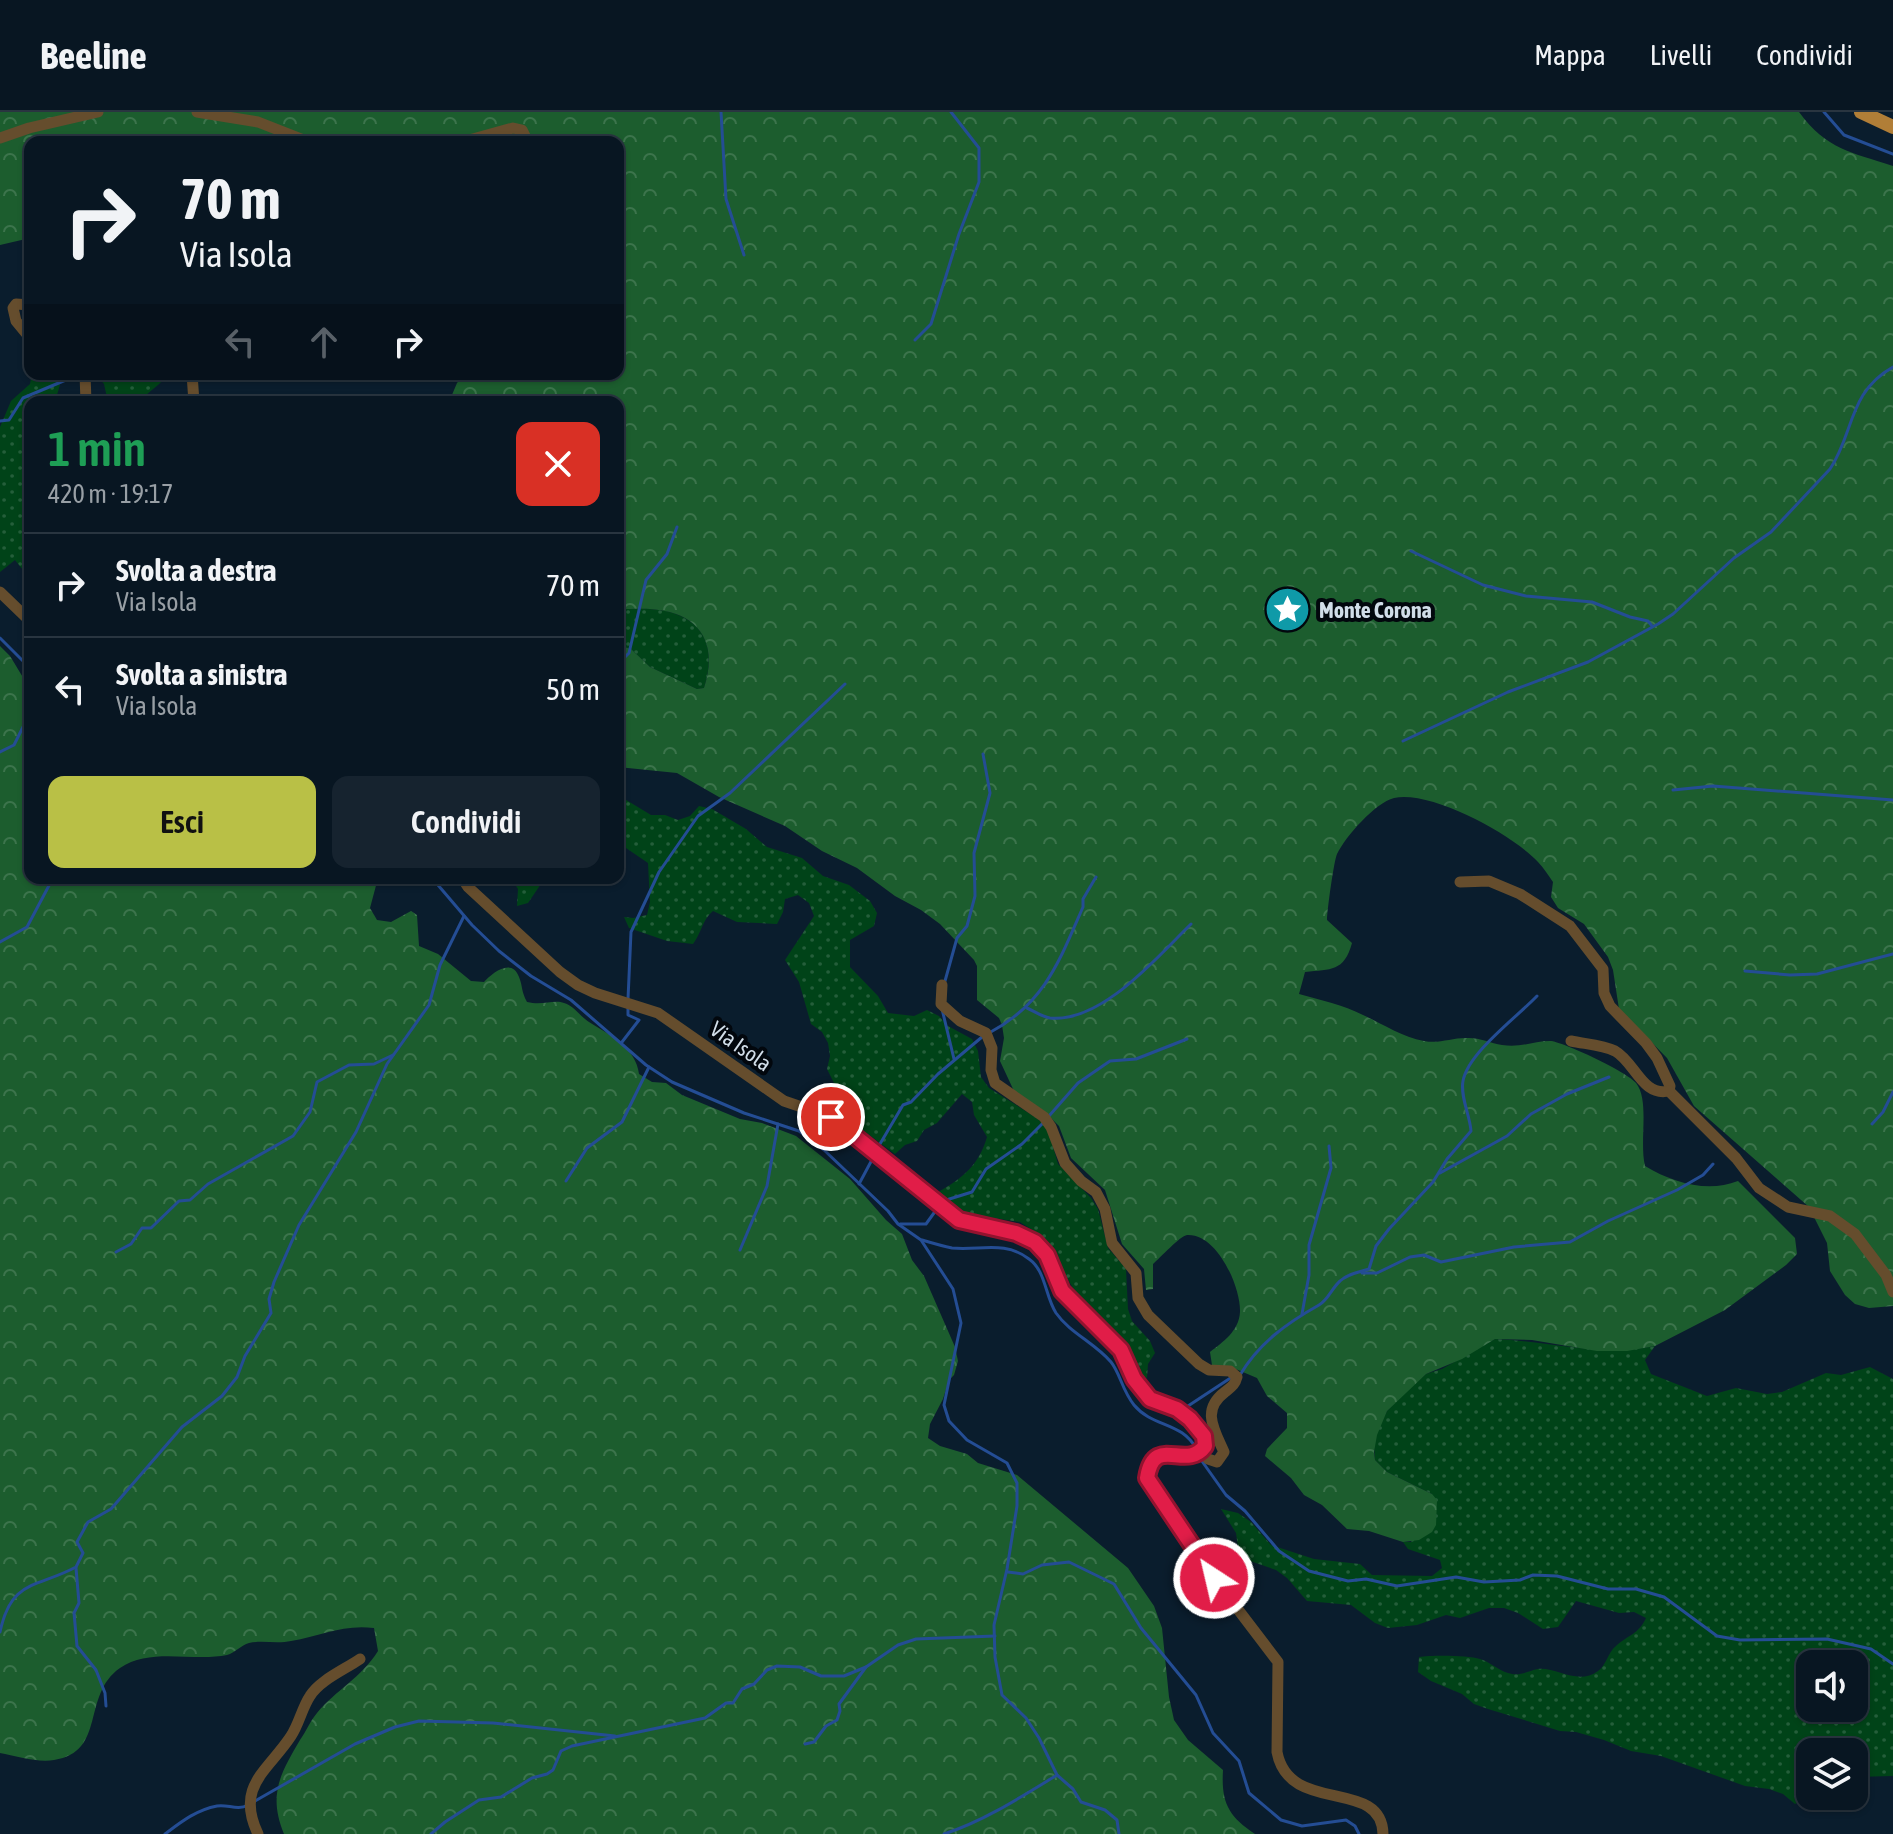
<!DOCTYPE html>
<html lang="it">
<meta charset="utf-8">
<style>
:root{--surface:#081622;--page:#16232f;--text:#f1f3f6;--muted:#989fa5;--line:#293540;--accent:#b9c046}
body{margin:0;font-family:"Asap Condensed",sans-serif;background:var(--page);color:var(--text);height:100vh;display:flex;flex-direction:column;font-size:30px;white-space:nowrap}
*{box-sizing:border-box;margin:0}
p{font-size:26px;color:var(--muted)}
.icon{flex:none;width:44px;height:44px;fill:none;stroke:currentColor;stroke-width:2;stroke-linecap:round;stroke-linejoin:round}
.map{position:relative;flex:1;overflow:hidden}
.details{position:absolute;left:24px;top:284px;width:600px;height:488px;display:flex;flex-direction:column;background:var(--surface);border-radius:16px;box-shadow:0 2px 6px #0004,0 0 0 2px var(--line)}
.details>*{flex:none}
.guide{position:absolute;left:24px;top:24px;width:600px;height:244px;border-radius:16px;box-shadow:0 2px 6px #0004,0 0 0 2px var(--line);background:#081622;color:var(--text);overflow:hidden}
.fabs{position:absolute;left:1796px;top:1538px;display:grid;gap:16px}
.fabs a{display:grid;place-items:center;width:72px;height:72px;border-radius:16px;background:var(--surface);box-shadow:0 2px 6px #0004,0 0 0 2px var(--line);font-size:40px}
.pin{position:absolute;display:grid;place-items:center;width:68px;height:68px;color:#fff;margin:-34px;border:4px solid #fff;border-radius:50%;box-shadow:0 2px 8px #0007}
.me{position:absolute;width:88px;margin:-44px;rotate:325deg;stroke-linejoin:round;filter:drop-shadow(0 0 6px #0008)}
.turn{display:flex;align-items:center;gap:28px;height:168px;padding:0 24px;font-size:36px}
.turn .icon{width:104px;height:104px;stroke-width:2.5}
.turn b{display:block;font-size:56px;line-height:68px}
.lanes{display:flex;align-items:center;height:76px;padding:0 24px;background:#0003;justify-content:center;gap:40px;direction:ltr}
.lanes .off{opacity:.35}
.round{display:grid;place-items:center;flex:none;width:84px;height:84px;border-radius:16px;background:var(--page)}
.head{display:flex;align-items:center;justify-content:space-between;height:136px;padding:0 24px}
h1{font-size:48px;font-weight:600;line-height:60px;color:#1e9e55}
.primary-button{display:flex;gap:16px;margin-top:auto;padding:16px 24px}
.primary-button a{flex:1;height:92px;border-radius:16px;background:var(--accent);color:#111;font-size:32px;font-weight:600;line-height:92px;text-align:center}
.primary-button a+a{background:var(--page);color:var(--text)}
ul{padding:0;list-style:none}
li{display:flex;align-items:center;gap:24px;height:104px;padding:0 24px;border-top:2px solid var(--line)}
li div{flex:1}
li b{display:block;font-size:30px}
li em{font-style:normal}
header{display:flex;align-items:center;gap:48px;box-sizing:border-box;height:112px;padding:0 40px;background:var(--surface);border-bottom:2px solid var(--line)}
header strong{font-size:38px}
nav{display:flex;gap:44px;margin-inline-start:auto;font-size:28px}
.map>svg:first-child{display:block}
</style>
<header>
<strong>Beeline</strong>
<nav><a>Mappa</a><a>Livelli</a><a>Condividi</a></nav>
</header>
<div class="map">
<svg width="1893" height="1722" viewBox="0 0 1893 1722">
<defs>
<pattern id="grass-dots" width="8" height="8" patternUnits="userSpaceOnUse" patternTransform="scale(2)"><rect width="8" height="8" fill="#004318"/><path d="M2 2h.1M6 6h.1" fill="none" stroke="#245e3a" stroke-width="1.8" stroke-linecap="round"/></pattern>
<pattern id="forest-crowns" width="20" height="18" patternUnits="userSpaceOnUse" patternTransform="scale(2)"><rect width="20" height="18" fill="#1c5d2e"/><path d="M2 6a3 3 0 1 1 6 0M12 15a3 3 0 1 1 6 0" fill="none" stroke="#3c744c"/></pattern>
</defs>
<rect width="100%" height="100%" fill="#0a1d2d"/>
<g fill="url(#grass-dots)" fill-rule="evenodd">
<path d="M32,262h31l-8,28h-25v177l-15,-19 -15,12v-145l11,-26 19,-17z"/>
<path d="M96,262h72c-8,12 -19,16 -28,28h-32l-4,-18z"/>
<path d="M618,496c11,2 21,0 32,1 49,3 69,33 54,79l-7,1 -47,-22 -19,-18 -13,-4z"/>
<path d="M618,683l33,20h14l13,5 12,-4 9,-10 13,3 34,20 21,18 35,11 21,18 26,9 21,16 7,12 -3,13 -24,14v27l28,29 10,17 26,3 13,-6 12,6 9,10 24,13 6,12 3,26 8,11 49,31 10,10 10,35 33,34 7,11 10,39 18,21 2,40 4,12 18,20 5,12 -7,11 -1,14 -6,-3 -12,-25 -15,-20 -19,-16 -22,-26 -31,-52 -22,-14 -52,-8 -30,-22c25,-14 41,-27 49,-55l-13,-22 -2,-13 -10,-8 -25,29 -13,7 -7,11 -12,4 -10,9 -50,-37 -7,-11 1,-13 -12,-24 3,-13 -2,-13 -6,-11 -11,-8 -12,-42 -14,-22 29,-44 -5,-13 -11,-8 -13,4 -2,13 -6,12 -40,-2 -24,-11c-11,9 -11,21 -20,33l-26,-3 -38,-13 -5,-11 9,1 14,-3 3,-13 -2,-39 -22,-15 -8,-11z"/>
<path d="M511,766h34l-17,25 -11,3 1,-17z"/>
<path d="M1495,1227c54,2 106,18 160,7l-10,14 6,14 56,22 29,-8 31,6 15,-2 44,-19 15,2 29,-8 23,12v397l-39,1v-25h-44l1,44 -16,8 -12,-10 -14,-5 -24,-3 -84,-30 -30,-5 -27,-11 -28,-8 -16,-1 -72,-22 -14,-5 -12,-10 -31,-13 -13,-9 1,-15c12,-2 49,-2 61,2 10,3 18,11 28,14 12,4 19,-2 30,-4 19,-2 40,17 60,2 8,-5 10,-19 18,-25 12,-11 23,-12 30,-28l-12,-6 -15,1 -43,-12 -18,26 -15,2 -25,-16 -14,-5h-15l-29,10 -14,-3 -29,10 -29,3 -13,-5 -24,-18 -44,-4 -20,-23 -11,-8 -29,-10 -9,-13 -2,-14 -15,-24 17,4 13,9 20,23 43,14 46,5 12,11 60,1 10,-8 -2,-8 -32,-11 -5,-7h8l21,-48 -45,-22 -12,-12 -1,-17 5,-16 8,-16 16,-17 23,-20 16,-5zM1810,1552h44v44h-44z"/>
</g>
<g fill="url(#forest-crowns)">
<path d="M0,0h1799c28,38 52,40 94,54v1140l-24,2 -14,-4 -10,-9 -15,-24 -3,-28 -18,-36 -115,-101 -27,-48 -48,-49 -6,-39 -5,-13 -24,-33 -26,-16 -7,-11 2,-15c-5,-7 -9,-14 -15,-20 -25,-27 -106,-72 -144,-64 -19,5 -48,38 -57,56 -3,6 -10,57 -10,66l25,23c-8,29 -21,26 -47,29l-6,22c22,6 44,11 64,21 20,9 39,22 61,26 15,3 27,-3 42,-3 12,-1 24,5 36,7 19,3 32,-4 48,-4 12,0 79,32 86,42 14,18 3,58 9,83 28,17 63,27 93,15l57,57 2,16 -11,11 -61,45 -70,36 -28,5h-30l-65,-11 -37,-1 -33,20 -36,15 -39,37 -10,24 -3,17 1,8 12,12 45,22 5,6 -1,25 -4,7 -13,8 -16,2 -34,-11 -22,-2 -25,-24 -18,-10 -13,-17 -26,-22 2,-7 20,-21v-15l-20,-17 -10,-18 -26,-11 -19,-2 -2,-13c13,-10 29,-21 30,-40 1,-25 -23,-79 -53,-77 -7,1 -27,23 -34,29v25l-7,1 -2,-21 -22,-25 -17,-54 -34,-32 -12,-32 -15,-15 -30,-20 -14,-30 4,-23 -2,-13 -3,-7 -22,-18v-34l-3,-6 -34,-36 -19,-14 -26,-14 -38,-28 -35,-17 -37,-25 -66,-29 -42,-24 -59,-6v-122l13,4 19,18 47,22 7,-1c15,-46 -5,-76 -54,-79 -11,-1 -21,1 -32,-1v-206h-169l8,-19 8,-9h153v-232h-588v96l-30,7z"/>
<path d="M0,534l10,10 20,33v189h348l-8,30 7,12 14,2 20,-11 6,4 2,31 19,8 33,27 13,1c8,-9 28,-25 35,-5 4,10 2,14 8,25 16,4 27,-3 37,1 10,3 17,14 25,19 21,13 47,26 50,52l13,8 14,1 16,12 58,24 22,4 34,13 54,43 36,41 16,14 10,26 12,16 31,71 3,14 -4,14 -5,5 -6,19 -13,25 -2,14 12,8 27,8 11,9 39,12 111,93 26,38 8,22 7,69 5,23 14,20 35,30c-2,32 5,46 32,64h-971c-16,-39 -4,-60 16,-94 6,-8 10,-19 17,-27 19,-23 44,-35 61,-62l-4,-23c-31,-4 -53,8 -83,13 -14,3 -29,-1 -42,2 -8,2 -14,10 -22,12 -34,7 -77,-8 -107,13 -39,27 -13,84 -66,92 -16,3 -38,-4 -54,-7z"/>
</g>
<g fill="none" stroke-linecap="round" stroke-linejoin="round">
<g stroke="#244d94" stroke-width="3">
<path d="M721,0l5,87 18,56"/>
<path d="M1824,0l20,23 49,19"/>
<path d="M915,228l16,-16 28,-90 20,-52v-34l-28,-36"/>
<path d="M0,309l9,-1 14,-22 57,-24"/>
<path d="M1411,439l72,34 43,11 66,6 38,15 18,4 4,5"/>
<path d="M0,526l30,30"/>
<path d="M618,552l11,-11 17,-73 21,-26 10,-27"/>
<path d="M1403,629l105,-49 80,-30 70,-38 15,-10 61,-56 37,-26 59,-63c24,-35 18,-77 63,-102"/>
<path d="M0,640l14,-7 16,-32"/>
<path d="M1673,678l40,-4 180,14"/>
<path d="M432,766l40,47 27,26 32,25 40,24 75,65 26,17 72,31 55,18 25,19 64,61 10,13 23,16 32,49 8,34 -17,82 5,16 18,19 40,23 10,20v23l-10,63 -13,56 1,32 7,38 24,23 13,20 18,37 16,14 8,13 24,8 12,10 2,14"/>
<path d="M0,830l27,-15 26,-49"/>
<path d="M1745,859l45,4 27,-1 76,-20"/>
<path d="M945,869l12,-43 10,-12 8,-30 -1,-43 16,-60 -7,-39"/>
<path d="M628,887l3,-67 28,-60 39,-56 32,-23 115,-109"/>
<path d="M1027,896c7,3 15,9 23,10 52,5 107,-61 141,-94"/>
<path d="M942,897l12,50"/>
<path d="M989,921c55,-29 70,-71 94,-126v-8l13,-22"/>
<path d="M622,930l17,-22 -11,-5v-9"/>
<path d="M1049,1004l29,-33 32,-22 26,-2 51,-20"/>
<path d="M1872,1012l11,-12 10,-20"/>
<path d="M877,1037l26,-44 8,-3 27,-28 44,-37"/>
<path d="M1440,1061l67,-37 24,-22 36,-20 42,-17"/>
<path d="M566,1069l21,-33 35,-26 27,-55"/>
<path d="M859,1072l15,-28"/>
<path d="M943,1089l29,-9 14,-23 36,-25 22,-22"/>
<path d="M900,1112h26l13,-18"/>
<path d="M922,1128c10,3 20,6 30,8 27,3 53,-8 77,11 17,12 16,37 27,54 14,20 39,30 55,49 9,11 11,28 23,43 19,23 48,16 63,45"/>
<path d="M740,1138l27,-64 11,-62"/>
<path d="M116,1140l15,-8 11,-16h9l28,-27 11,-1 18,-16 85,-48 17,-24 7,-30 32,-17 25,-1 19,-9"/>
<path d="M1362,1161h15l33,-16 14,-2 17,7 73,-15 56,-5 38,-21 69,-31 26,-15 10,-11"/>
<path d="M1302,1202l7,-39v-30l22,-77 -2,-22"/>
<path d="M1240,1263c19,-32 47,-52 79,-70 9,-5 13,-17 21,-24 7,-7 19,-9 29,-12l7,-23 13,-17 44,-47 14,-23 24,-28c-1,-15 -11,-35 -8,-50 5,-28 54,-64 74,-85"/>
<path d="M1185,1300l3,-6 44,-29"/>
<path d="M1199,1345l27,38 19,16 34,40 30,20 39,10 18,-2 31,7 59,-9 28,5 36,-2 13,-5 24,1 51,13h28l28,8 53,39 23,4 87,-1 44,10 22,15"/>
<path d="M76,1456l3,35 -5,10 3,33 19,24 9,23 1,13"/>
<path d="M1008,1460l15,2 19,-9 27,-3 45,22 27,44 55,67 17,38 26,28 10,32 32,27 21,6 44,-6 9,6 4,8"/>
<path d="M0,1520c11,-53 37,-44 76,-65l7,-14 -6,-11 11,-20 23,-13 71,-82 40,-31 15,-19 8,-21 26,-43 -2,-14 5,-17 25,-57 57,-93 31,-68 42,-59 11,-40 24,-49"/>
<path d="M805,1632l9,-2 12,-16 11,-6 3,-9 -1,-7 27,-37"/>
<path d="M255,1689l100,-57 40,-17 24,-6 74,2 122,13"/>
<path d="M165,1722c16,-12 31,-24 52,-28 11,-2 20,5 31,-1"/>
<path d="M431,1722l14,-12 34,-22 22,-3 31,-19 15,-4 6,-4 8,-19 11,-5 133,-28 21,-15h7l9,-14 12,-5 13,-14 10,-4 23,1 21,9h23l22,-9 32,-22 18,-6 79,-3"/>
<path d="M944,1722c40,-13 77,-37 113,-59"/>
</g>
<g stroke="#654d2d" stroke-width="11">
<path d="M197,0l61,10 51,20"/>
<path d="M0,26l29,-10 69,-16"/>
<path d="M462,30l51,-14 9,2 3,6 -3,6"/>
<path d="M30,193l-14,-1 -3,4 3,13 14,17"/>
<path d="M85,262l1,28"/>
<path d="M192,262l2,28"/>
<path d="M0,480l30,29"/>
<path d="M462,766l6,9 92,85 18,13 17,8 63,20 126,88 47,16 128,103 57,13 19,9 12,13 15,36 59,59 13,29 16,20 27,10 13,10 14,17 1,10c-19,26 -51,-14 -58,32l67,100 64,84 -1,90c12,64 105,25 106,82"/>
<path d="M1460,770l29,-1 31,13 50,32 33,43 1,24 6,13 36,37 11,15 13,28 -1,5 67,67 23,30 29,19 42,9 25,18 31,41 7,17"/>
<path d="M942,873l-1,19 19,17 26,12 6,15 -1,22 4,13 49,34 7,10 14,36 16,18 15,11 9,17 7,34 24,30 2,25 10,17 51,49 10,6 21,1 7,6c-2,8 -6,10 -12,15 -24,18 -11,37 -1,60l-7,10 -9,-3 -6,-8"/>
<path d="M1571,929c14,3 32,4 44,10 20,11 27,46 54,40"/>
<path d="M258,1722c-23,-48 10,-63 33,-98 8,-12 11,-28 19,-40 10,-16 34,-26 50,-37"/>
</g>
<path stroke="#b17e37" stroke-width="14" d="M1861,0l32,15"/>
</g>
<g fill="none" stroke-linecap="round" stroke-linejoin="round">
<defs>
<path id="route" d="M831,1005l128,103 57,13 19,9 12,13 15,36 59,59 13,29 16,20 27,10 13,10 14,17 1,10c-19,26 -51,-13 -58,32l67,100"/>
</defs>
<use href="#route" stroke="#92132f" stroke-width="20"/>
<use href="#route" stroke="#e11d48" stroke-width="14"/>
</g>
<defs>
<symbol id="sight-disc" viewBox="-11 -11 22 22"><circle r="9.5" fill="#0f9aa8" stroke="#02070d"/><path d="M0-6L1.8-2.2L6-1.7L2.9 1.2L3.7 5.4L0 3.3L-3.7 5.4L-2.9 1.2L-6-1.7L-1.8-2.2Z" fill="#fff"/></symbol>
</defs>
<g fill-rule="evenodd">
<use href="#sight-disc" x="1262" y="472" width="51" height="51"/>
</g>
<g text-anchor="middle" stroke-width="8" stroke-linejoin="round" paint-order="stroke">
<g font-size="22" font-weight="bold" fill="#d1dde8" stroke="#02070d" text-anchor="start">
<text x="1319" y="506">Monte Corona</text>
</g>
<g font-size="22" fill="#d1dde8" stroke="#02070d">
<text transform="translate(741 934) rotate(35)" y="8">Via Isola</text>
</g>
</g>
</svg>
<div class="fabs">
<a><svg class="icon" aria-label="sound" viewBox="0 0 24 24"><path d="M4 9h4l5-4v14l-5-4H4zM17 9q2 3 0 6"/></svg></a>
<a><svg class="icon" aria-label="layers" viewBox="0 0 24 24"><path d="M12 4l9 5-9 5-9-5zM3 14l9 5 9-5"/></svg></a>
</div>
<div class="pin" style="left:831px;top:1005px;background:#d93025"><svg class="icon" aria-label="arrive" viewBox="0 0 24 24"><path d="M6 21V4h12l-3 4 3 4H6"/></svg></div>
<svg class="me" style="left:1214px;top:1466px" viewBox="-20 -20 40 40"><circle r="17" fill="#e11d48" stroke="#fff" stroke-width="3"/><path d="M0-11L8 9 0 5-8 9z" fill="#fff"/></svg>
<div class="guide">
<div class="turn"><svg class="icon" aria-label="right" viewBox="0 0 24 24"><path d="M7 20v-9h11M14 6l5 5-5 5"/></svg><div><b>70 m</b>Via Isola</div></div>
<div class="lanes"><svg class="icon off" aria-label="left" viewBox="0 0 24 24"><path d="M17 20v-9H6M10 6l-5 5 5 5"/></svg><svg class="icon off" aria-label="ahead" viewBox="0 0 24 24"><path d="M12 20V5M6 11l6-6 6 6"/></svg><svg class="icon" aria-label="right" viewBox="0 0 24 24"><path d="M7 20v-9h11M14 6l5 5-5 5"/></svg></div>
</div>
<section class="details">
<div class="head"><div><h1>1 min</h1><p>420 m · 19:17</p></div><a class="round" style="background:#d93025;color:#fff"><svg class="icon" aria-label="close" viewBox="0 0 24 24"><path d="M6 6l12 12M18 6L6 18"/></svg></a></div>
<ul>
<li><svg class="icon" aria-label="right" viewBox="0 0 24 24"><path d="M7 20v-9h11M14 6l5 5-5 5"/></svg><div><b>Svolta a destra</b><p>Via Isola</p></div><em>70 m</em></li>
<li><svg class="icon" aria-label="left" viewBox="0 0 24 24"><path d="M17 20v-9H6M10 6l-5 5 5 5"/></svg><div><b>Svolta a sinistra</b><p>Via Isola</p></div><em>50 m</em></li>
</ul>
<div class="primary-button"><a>Esci</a><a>Condividi</a></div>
</section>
</div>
